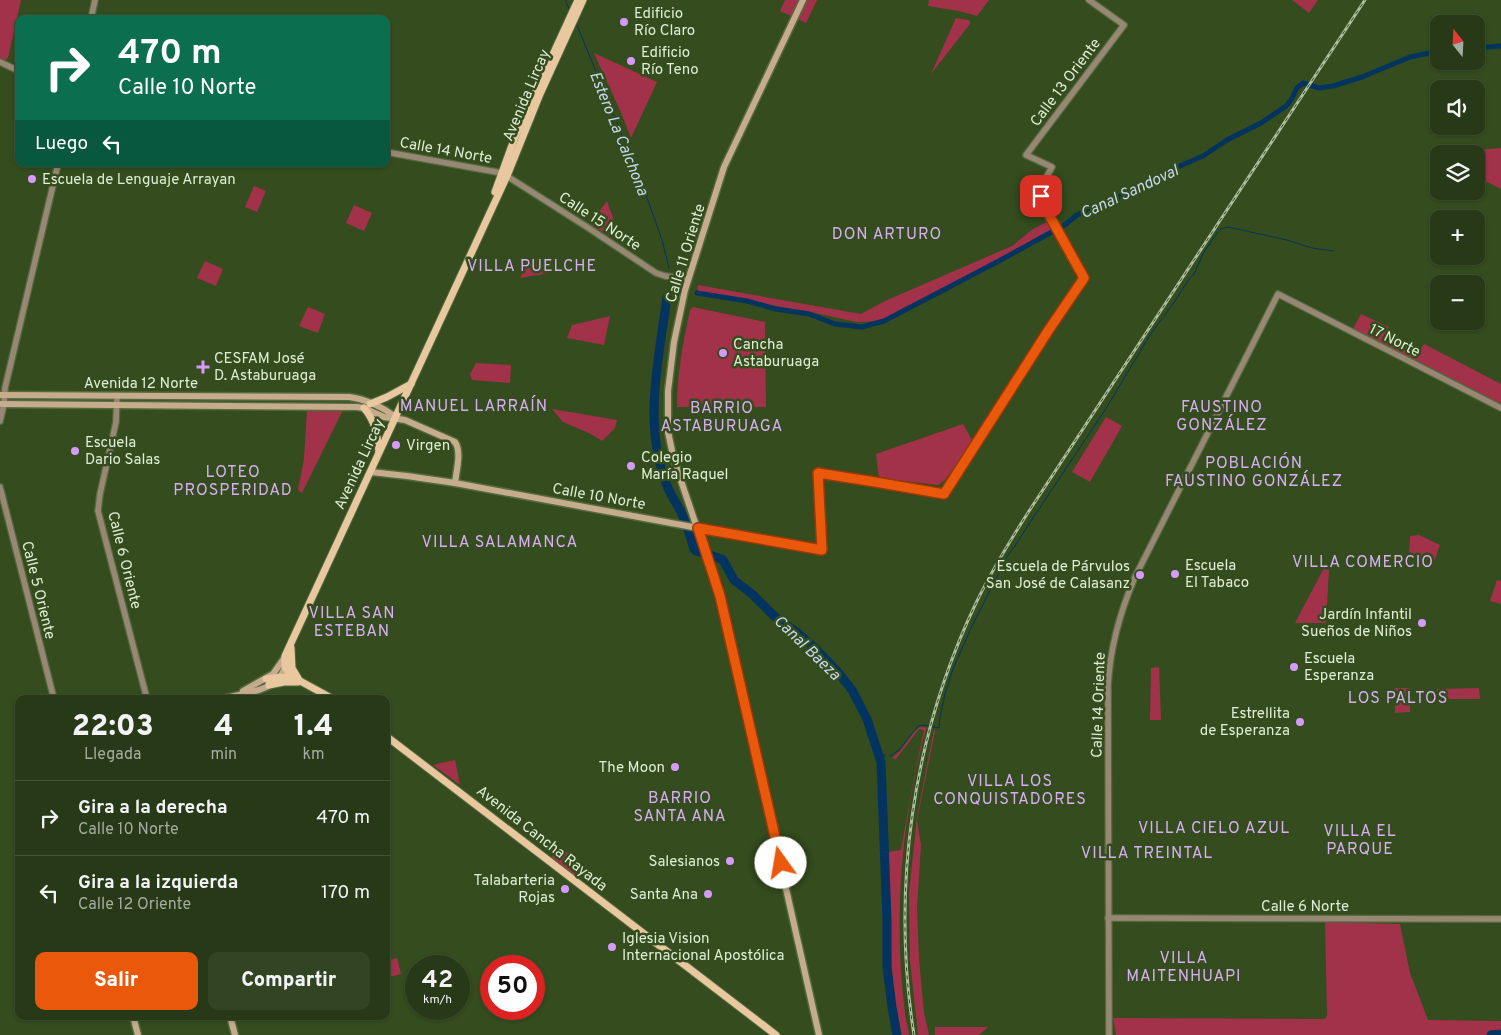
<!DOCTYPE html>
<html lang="es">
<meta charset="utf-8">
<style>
:root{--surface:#273916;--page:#334423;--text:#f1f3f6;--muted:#a4aca1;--line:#435335;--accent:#ea580c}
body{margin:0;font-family:Overpass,sans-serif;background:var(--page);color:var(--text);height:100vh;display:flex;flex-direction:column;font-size:19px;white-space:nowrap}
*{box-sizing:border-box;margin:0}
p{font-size:16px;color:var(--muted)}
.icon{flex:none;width:28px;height:28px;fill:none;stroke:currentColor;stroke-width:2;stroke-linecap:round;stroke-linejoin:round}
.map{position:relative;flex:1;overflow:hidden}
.details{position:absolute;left:15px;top:695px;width:375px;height:325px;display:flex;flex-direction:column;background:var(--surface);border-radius:10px;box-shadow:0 1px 4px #0004,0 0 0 1px var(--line)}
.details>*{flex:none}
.guide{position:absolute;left:15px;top:15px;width:375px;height:152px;border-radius:10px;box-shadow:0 1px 4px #0004,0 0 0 1px var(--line);background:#0b6e4f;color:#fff;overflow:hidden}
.needle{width:32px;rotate:342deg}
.fabs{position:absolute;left:1430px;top:15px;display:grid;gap:10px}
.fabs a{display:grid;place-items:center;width:55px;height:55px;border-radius:10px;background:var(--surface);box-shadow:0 1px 4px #0004,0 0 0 1px var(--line);font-size:25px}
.speed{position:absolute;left:405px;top:955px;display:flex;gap:10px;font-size:25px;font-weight:700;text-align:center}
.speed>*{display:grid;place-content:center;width:65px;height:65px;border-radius:50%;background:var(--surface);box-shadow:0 1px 4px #0004,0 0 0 1px var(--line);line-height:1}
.speed small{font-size:12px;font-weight:400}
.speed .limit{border:8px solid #d22;background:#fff;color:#111}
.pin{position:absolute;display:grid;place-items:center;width:42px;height:42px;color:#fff;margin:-21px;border-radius:10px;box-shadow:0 2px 8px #0006}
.me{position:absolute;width:55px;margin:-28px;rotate:347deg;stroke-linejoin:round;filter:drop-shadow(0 0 4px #0008)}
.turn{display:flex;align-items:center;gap:18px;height:105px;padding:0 20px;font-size:22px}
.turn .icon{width:65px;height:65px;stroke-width:2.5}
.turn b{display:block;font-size:35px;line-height:42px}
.then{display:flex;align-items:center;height:48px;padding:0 20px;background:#0003;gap:10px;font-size:19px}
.eta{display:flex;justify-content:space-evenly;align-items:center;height:85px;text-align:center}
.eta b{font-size:30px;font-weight:800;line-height:35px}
.button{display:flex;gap:10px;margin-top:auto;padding:10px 20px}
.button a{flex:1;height:58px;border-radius:10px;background:var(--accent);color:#fff;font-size:20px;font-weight:800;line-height:58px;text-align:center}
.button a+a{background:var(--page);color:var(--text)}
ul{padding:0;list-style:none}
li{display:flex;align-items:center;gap:15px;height:75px;padding:0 20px;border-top:1px solid var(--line)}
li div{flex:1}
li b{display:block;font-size:19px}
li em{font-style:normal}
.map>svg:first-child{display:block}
</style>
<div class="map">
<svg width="1501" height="1035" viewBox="0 0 1501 1035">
<rect width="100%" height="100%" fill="#344c1e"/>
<g fill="#a2324a">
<path d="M0,0h21l-13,58 -4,3 -4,-3z"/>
<path d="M785,0h32l-11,23 -26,-12z"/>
<path d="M929,0h60l-12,16 -18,-5 -31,-5z"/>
<path d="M1292,0h26l-9,13z"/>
<path d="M956,18l12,2 2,1v3l-39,50z"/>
<path d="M594,53l63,29 -26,56 -9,-23z"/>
<path d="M1501,148v41l-25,-13v-22h-37v4l-8,-4z"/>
<path d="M254,186l12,5 -9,21 -12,-5z"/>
<path d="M607,201l10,28 -4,9 -23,-14z"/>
<path d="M354,205l18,8 -8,18 -18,-8z"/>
<path d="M1049,221l5,10 -170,90 -28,1 -49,-11 -110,-18 1,-8 163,29 24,-13 127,-55 21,-17z"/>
<path d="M532,256l28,15 -40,7z"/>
<path d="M205,261l18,8 -7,17 -19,-8z"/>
<path d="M308,307l17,7 -7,19 -19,-7z"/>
<path d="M693,307l72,15 1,85h-89c0,-33 6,-65 13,-97z"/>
<path d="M1361,314l28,13 -4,10 34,15 5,-8 77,40v22l-148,-77z"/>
<path d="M610,316l-6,29 -37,-7 5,-13z"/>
<path d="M476,363l35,2 -1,18 -38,-3 -2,-6z"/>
<path d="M552,409l65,11 -2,8 -13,13 -11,-7 -28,-12z"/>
<path d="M307,410h36l-41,83 -4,-3 6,-31z"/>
<path d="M1106,417l16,9 -32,56 -18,-10z"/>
<path d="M963,424l10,18 -28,38 -7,5 -59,-7 -3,-24z"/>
<path d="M1419,535l21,10 -6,17 -11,-4 -14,-3 1,-19z"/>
<path d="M1324,568h3l2,2 -3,53h-31z"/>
<path d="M1497,580l4,1v23l-11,-3z"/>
<path d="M1159,667l2,53h-11l1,-52z"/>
<path d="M1395,688h15v24l-15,1z"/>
<path d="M1479,688l1,11h-39l-4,-10z"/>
<path d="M920,727l9,1 -3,1c-25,92 -33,189 -21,284 1,7 3,14 4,22h-9l-8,-55 -5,-128 14,-2 12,-67 11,-53 -5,-1 -23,30 -4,-1 8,-7 14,-19z"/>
<path d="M934,729l1,2 -18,89 4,25 -4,62 2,52 5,54 5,22h-11l-8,-74 -1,-68 8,-76z"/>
<path d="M455,760l5,25 -27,-20z"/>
<path d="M569,852l3,2 6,22 -2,1 -25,-18 2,-4z"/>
<path d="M1325,922l75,2 10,49 18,47 73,1v14h-385l-3,-17 212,1 2,-4z"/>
<path d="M386,948l3,12 8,-2 4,16 -15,4z"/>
<path d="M935,1027h53l-9,8h-44z"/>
</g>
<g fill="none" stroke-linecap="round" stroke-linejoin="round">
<g stroke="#033460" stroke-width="1">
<path d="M565,0l5,11"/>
<path d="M576,23l64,155 22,62 7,28"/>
<path d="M879,755h6"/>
<path d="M890,756l9,-6 19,-24 5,-1 16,3 1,-11 5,-23 8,-25 19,-43 36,-71 7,-9 14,-22 76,-114 45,-75 23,-31 14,-22 7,-8 10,-22 14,-20 3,-3 7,-2 59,13 25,8 21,3"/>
</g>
<g stroke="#033460" stroke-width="5">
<path d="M1476,48l25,-2"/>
<path d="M697,293l50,8 29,8 33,5 26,10 27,3 22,-6 113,-59 69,-38 11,-9 19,-9 19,-7 44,-24 44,-19 24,-16 34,-17 25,-17 5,-6 6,-12 6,-5 16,5 14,-2 29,-9 48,-20 29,-6"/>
</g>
<g stroke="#033460" stroke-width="9">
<path d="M667,297c-8,60 -24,127 -1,186 3,9 9,18 14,27 6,12 10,26 14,39l2,2 23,7 4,2 11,20 18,14 22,22 22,16 20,17 21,22 15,19 15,29 14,43 6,158v47l5,40 5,28"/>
<path d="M1491,1035l10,-1"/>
</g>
<defs>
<g id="tertiary">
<path d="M91,19l4,-19"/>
<path d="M0,62l19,9"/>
<path d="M386,152l116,21 85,54 69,46 9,3 23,3"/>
<path d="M117,396l-1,26 -16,72 -2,17 49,188"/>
<path d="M0,421l4,-17 1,-16 53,-224"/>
<path d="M0,487l54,212"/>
<path d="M698,528l123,22 -4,-77 58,8 69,14 104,-164 36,-53c-9,-15 -43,-72 -43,-85 0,-9 7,-18 11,-26l-26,-12 98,-130 -35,-25"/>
<path d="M1108,918l393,1"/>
<path d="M1109,1035l-1,-349c2,-38 12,-74 27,-109l143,-283 223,114"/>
</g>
<g id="secondary">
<path d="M803,0l-79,167 -39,123 -11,52 -6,49v41l6,28 46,136 99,439"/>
<path d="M0,395l349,2c16,2 34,10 46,20"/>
<path d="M0,404l357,3 7,1 20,9 21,3 50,22c7,10 1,30 0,41"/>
<path d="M371,472l36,4 48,7 243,45"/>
<path d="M243,691l30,-17 12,-17"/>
<path d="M222,699c16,-5 43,-7 55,-19 5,-4 7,-11 10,-17"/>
<path d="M133,1016l5,19"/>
<path d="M230,1016l5,19"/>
</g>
<g id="primary">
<path d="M495,192l20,-55 63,-137"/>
<path d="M370,404l17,-7 24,-13"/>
<path d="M364,408c12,14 13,27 15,44"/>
<path d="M291,648l1,20 6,10"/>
<path d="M266,679l14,-2 12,1"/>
<path d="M269,685l15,-3h14"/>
<path d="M333,699l-42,-23 -6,-9v-11l222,-480 33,-82 43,-94"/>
<path d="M386,736l390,299"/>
</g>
</defs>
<use href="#tertiary" stroke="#53693f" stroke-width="8"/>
<use href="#secondary" stroke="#53693f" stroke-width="9"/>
<use href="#primary" stroke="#53693f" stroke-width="9"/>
<use href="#tertiary" stroke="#978773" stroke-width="5.5"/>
<use href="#secondary" stroke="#c6ac8d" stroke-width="6"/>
<use href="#primary" stroke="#e9c8a0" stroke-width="7"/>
<defs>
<path id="rail" d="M914,1035c-23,-146 -2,-298 62,-432 16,-33 35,-64 55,-95l334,-508"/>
</defs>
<use href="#rail" stroke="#acbe9e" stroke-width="3"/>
<use href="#rail" stroke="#344c1e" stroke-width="1" stroke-dasharray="4" stroke-linecap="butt"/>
</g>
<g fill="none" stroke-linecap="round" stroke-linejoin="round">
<defs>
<path id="route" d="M781,863l-61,-267 -22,-68 124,22 -4,-77 57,9 69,12 104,-163 36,-53 -36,-65 -7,-17"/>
</defs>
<use href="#route" stroke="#983908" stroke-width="12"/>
<use href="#route" stroke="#ea580c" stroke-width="9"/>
</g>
<g fill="#d69bfa" stroke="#344c1e" stroke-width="2">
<circle cx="624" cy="22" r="5"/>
<circle cx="631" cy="61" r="5"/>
<circle cx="32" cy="179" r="5"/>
<circle cx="723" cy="353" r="5"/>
<path d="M200.5 359.5h5v5h5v5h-5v5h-5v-5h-5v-5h5z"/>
<circle cx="396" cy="445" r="5"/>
<circle cx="75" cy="451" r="5"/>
<circle cx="631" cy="466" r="5"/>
<circle cx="1175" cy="574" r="5"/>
<circle cx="1140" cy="575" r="5"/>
<circle cx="1422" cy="623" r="5"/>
<circle cx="1294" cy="667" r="5"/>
<circle cx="1300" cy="722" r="5"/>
<circle cx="675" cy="767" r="5"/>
<circle cx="730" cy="861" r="5"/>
<circle cx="565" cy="889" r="5"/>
<circle cx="708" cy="894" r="5"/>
<circle cx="612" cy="947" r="5"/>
</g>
<g text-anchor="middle" stroke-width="5" stroke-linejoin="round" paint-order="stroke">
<g font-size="15" fill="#deedd3" stroke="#344c1e" text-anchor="start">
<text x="634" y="18">Edificio<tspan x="634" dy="17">Río Claro</tspan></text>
<text x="641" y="57">Edificio<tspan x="641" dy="17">Río Teno</tspan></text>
<text x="42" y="184">Escuela de Lenguaje Arrayan</text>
<text x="733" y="349">Cancha<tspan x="733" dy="17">Astaburuaga</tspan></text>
<text x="214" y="363">CESFAM José<tspan x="214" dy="17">D. Astaburuaga</tspan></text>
<text x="85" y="447">Escuela<tspan x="85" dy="17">Dario Salas</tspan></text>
<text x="406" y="450">Virgen</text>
<text x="641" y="462">Colegio<tspan x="641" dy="17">María Raquel</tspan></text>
<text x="1185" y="570">Escuela<tspan x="1185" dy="17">El Tabaco</tspan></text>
<text x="1130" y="571" text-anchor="end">Escuela de Párvulos<tspan x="1130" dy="17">San José de Calasanz</tspan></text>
<text x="1412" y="619" text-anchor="end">Jardín Infantil<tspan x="1412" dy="17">Sueños de Niños</tspan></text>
<text x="1304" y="663">Escuela<tspan x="1304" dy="17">Esperanza</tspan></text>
<text x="1290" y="718" text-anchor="end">Estrellita<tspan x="1290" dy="17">de Esperanza</tspan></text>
<text x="665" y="772" text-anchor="end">The Moon</text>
<text x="720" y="866" text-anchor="end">Salesianos</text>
<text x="555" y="885" text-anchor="end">Talabarteria<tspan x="555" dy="17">Rojas</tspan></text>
<text x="698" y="899" text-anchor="end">Santa Ana</text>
<text x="622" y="943">Iglesia Vision<tspan x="622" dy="17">Internacional Apostólica</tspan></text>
</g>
<g font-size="15" fill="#deedd3" stroke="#344c1e">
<text transform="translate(1065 82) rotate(-53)" y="5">Calle 13 Oriente</text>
<text transform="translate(526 95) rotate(-67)" y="5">Avenida Lircay</text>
<text transform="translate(446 150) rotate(10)" y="5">Calle 14 Norte</text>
<text transform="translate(600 221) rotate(33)" y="5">Calle 15 Norte</text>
<text transform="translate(685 253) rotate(-73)" y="5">Calle 11 Oriente</text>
<text transform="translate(1395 340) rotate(27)" y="5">17 Norte</text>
<text x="141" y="388">Avenida 12 Norte</text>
<text transform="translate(359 464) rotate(-65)" y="5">Avenida Lircay</text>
<text transform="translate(599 496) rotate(10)" y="5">Calle 10 Norte</text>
<text transform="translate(125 560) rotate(76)" y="5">Calle 6 Oriente</text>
<text transform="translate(39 590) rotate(76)" y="5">Calle 5 Oriente</text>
<text transform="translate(1098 705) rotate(-88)" y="5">Calle 14 Oriente</text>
<text transform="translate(542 838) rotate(38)" y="5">Avenida Cancha Rayada</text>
<text x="1305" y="911">Calle 6 Norte</text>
</g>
<g font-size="16" font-style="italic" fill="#c5d8ee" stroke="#344c1e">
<text transform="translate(620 133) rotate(68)" y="6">Estero La Calchona</text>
<text transform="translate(1129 191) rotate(-25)" y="6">Canal Sandoval</text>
<text transform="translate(808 647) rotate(44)" y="6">Canal Baeza</text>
</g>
<g font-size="16" letter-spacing="1" fill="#d7aff1" stroke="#344c1e">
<text x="887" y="239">DON ARTURO</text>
<text x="532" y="271">VILLA PUELCHE</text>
<text x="474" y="411">MANUEL LARRAÍN</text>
<text x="1222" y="412">FAUSTINO<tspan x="1222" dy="18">GONZÁLEZ</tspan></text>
<text x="722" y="413">BARRIO<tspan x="722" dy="18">ASTABURUAGA</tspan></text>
<text x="1254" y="468">POBLACIÓN<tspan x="1254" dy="18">FAUSTINO GONZÁLEZ</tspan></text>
<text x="233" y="477">LOTEO<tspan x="233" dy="18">PROSPERIDAD</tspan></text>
<text x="500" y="547">VILLA SALAMANCA</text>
<text x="1363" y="567">VILLA COMERCIO</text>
<text x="352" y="618">VILLA SAN<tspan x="352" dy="18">ESTEBAN</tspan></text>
<text x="1398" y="703">LOS PALTOS</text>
<text x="1010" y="786">VILLA LOS<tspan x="1010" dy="18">CONQUISTADORES</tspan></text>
<text x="680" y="803">BARRIO<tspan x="680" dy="18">SANTA ANA</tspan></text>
<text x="1214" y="833">VILLA CIELO AZUL</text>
<text x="1360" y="836">VILLA EL<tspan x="1360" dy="18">PARQUE</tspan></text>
<text x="1147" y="858">VILLA TREINTAL</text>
<text x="1184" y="963">VILLA<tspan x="1184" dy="18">MAITENHUAPI</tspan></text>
</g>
</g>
</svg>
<div class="fabs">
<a><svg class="needle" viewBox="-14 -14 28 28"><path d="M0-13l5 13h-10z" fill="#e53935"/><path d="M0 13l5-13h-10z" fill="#a4aca1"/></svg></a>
<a><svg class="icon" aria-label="sound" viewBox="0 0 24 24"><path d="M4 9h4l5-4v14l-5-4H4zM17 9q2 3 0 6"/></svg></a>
<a><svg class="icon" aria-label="layers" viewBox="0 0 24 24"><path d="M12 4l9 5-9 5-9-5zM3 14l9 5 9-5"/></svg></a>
<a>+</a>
<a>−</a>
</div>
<div class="speed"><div>42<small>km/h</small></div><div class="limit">50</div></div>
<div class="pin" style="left:1041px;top:196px;background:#d93025"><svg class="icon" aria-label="arrive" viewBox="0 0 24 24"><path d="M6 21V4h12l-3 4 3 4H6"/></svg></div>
<svg class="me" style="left:781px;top:863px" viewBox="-20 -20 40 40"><circle r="19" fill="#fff"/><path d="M0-13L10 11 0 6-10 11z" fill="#ea580c"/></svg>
<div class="guide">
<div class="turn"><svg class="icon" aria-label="right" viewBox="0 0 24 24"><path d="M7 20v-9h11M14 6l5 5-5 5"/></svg><div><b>470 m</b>Calle 10 Norte</div></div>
<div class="then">Luego<svg class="icon" aria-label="left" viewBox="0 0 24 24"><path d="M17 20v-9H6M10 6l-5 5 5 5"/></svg></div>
</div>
<section class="details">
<div class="eta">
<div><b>22:03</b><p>Llegada</p></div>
<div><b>4</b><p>min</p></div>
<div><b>1.4</b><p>km</p></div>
</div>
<ul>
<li><svg class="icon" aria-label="right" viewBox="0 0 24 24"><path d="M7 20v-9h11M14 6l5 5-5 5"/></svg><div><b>Gira a la derecha</b><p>Calle 10 Norte</p></div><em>470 m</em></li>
<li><svg class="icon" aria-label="left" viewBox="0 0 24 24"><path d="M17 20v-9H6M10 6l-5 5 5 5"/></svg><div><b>Gira a la izquierda</b><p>Calle 12 Oriente</p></div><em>170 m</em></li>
</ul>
<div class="button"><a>Salir</a><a>Compartir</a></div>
</section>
</div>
